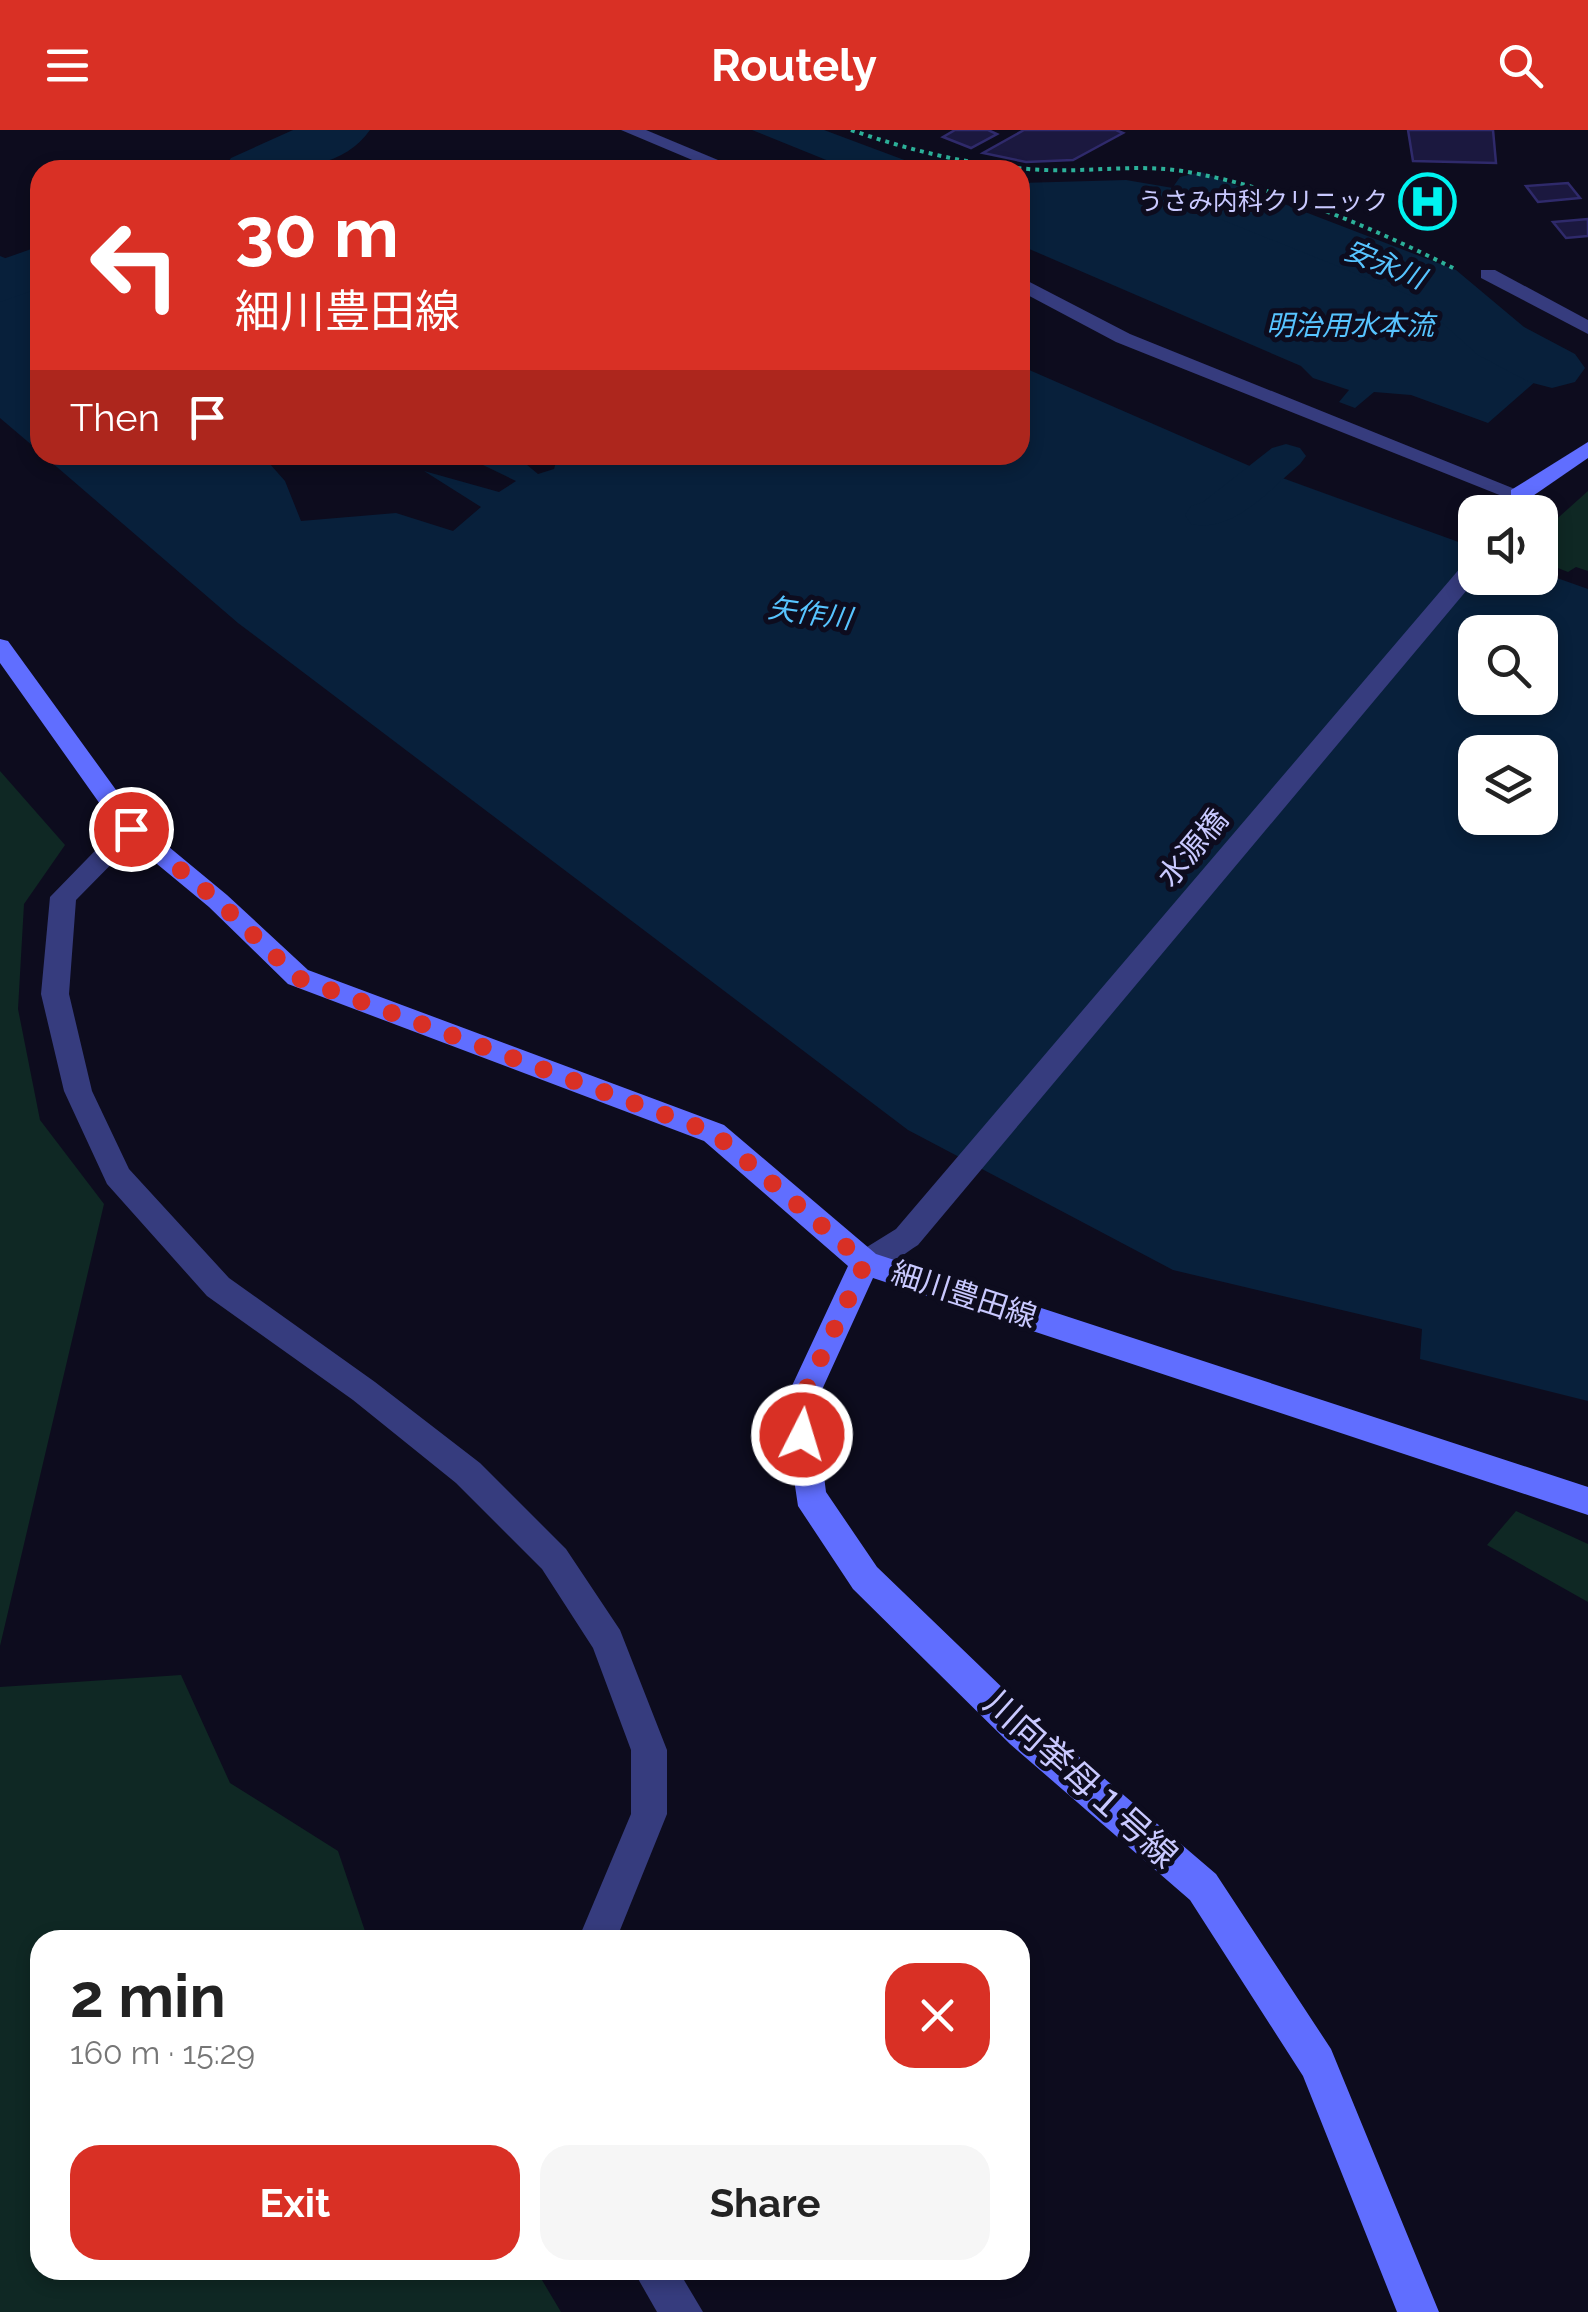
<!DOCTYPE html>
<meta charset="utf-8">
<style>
:root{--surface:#fff;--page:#f6f6f6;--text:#222;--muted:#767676;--accent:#d93025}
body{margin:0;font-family:Raleway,"Noto Sans JP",sans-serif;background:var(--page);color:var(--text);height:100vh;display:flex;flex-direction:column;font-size:38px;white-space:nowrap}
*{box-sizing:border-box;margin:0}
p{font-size:32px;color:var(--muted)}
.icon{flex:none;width:55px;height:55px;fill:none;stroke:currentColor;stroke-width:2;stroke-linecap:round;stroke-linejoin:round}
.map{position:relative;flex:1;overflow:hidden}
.drawer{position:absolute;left:30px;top:1800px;width:1000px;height:350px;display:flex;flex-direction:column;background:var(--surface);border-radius:30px;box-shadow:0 5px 15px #0003}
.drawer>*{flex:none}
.top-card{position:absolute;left:30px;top:30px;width:1000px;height:305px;border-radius:30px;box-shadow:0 5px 15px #0003;background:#d93025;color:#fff;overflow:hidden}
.controls{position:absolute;left:1458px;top:365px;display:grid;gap:20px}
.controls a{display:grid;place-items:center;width:100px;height:100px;border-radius:20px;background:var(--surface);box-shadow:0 5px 15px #0003;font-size:50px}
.pin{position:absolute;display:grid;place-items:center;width:85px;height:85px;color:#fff;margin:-42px;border:5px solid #fff;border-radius:50%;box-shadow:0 2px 10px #0007}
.me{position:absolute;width:110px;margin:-55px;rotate:5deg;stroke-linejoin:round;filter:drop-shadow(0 0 8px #0008)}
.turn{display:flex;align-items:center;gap:35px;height:210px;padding:0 40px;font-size:45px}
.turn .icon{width:130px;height:130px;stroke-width:2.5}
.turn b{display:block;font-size:70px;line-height:85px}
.then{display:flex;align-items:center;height:95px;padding:0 40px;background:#0003;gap:20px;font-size:38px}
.round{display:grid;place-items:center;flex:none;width:105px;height:105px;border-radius:30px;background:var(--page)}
.overview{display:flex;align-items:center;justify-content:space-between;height:170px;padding:0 40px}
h1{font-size:60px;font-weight:700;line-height:75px}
.action{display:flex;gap:20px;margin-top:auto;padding:20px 40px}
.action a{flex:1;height:115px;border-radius:30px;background:var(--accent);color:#fff;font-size:40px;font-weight:700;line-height:115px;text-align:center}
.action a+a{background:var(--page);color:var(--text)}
header{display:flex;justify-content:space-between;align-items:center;height:130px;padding:0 40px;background:var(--accent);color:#fff;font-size:45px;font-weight:700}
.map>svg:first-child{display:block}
</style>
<header><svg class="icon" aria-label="menu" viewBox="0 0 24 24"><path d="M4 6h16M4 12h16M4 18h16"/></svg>Routely<svg class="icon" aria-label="search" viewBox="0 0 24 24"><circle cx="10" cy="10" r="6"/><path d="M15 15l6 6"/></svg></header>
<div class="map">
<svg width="1588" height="2182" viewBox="0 0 1588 2182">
<rect width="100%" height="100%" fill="#0d0c1e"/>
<g fill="#0f2824">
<path d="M1588,361v80l-12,-4 -8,5 -28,-11v-27z"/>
<path d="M0,641l65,74 -41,59 -6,105 22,111 64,84 -104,442z"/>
<path d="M1516,1381l72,33v58l-101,-57z"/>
<path d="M181,1545l49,108 108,68 30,89h-328v330h496l25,42h-561v-625z"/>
</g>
<g fill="#08203b" fill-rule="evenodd">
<path d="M752,0h72l107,40h-80z"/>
<path d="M1126,50l47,8 235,93 31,16 61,57 44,20 -56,49 -77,-28 -37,-3 -19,16 -16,-6 10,-12 -36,-12 -12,-12 -281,-121v-62z"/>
<path d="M0,126l40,16v180l-40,-34z"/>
<path d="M1020,236l232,101 223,81v30h65v-6l48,17v812l-168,-42 2,-30 -249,-59 -265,-140 -670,-507 -195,-168h219l23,26 16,40 95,-8 57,18 28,-24 -57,-36 75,21 17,-11 -54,-26h53l23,19 16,-5 4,-14h462zM1475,502h65v66h-65zM1475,622h65v66h-65z"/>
</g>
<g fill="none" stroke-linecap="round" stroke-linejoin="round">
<path fill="#08203b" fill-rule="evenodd" d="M1286,314l14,4 6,8 -6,8c-30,25 -67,70 -109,60l-6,-9 6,-9 12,-4 69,-54z"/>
<g fill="#08203b" fill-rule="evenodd">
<path d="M293,0h77c-31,45 -99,40 -147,40l8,-12z"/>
<path d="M1201,42l255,98 68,57 51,27 10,14 -10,14 -23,6 -23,-6 -51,-27 -66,-59 -232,-93 -9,-13 9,-13z"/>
<path d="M40,116v42l-40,14v-42z"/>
</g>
</g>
<g fill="#1b183f" stroke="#2f2a6b" stroke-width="2.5">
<path d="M955,0h33l9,4 -26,14 -28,-11z"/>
<path d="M1024,0h92l7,3 -50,27 -47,2 -43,-9z"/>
<path d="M1408,0h85l3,33 -83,-2z"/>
<path d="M1568,53l12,15 -42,4 -12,-16z"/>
<path d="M1588,89v17l-22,2 -13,-16z"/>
</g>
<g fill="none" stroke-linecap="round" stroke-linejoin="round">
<path stroke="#2cb099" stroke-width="4" stroke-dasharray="4 5" stroke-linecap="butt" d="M851,0c63,22 127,37 194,40 46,2 91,-6 137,1 96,16 187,55 273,98"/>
<g fill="#363c7e" fill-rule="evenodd">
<path d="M621,0h25l96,40h-26z"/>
<path d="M1481,140h14l93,50v14l-107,-56z"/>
<path d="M1020,147l110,57 400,161 -8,17h-22l7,-14 -391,-156 -96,-51z"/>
<path d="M1475,428l2,20 -559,667c-19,12 -42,34 -64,26l-4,-8 4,-8 42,-26 571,-669z"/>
<path d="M131,690l9,3 4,6 -4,6 -64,65 -7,94 23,97 37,78 100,109 146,104 105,81 86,86 54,81 47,120v64l-51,126h-38l53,-126v-64l-38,-102 -51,-79 -86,-86 -103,-83 -146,-104 -100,-112 -43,-93 -23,-97 9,-97 72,-74z"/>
<path d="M633,2140h45l25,42h-46z"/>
</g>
<g fill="#606eff" fill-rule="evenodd">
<path d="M1588,312v16l-61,42h-16v-10z"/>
<path d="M0,509l8,2 132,182 87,72 81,75 416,155 152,129 712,233v28l-715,-237 -58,127 11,87 51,75 159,153 180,154 115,175 108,263h-42l-94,-236 -113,-176 -180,-156 -157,-155 -55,-83 -15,-101 65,-139 -144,-125 -416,-157 -79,-77 -87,-72 -122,-172z"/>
</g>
</g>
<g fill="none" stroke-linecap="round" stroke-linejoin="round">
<path stroke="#d93025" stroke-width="18" stroke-dasharray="0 32.4" d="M131,699l87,72 80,77 416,155 151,130 -66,142 3,30"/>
</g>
<defs>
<symbol id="hospital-ring" viewBox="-11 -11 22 22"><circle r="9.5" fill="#0d0c1e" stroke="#00f4f1" stroke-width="1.5"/><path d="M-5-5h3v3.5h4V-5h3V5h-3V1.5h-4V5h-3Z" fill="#00f4f1"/></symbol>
</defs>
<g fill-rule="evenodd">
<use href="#hospital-ring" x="1396" y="40" width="63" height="63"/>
</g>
<g text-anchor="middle" stroke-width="10" stroke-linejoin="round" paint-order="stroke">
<g font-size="25" fill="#c9c9ff" stroke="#0d0c1e" text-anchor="end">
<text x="1388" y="80">うさみ内科クリニック</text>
</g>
<g font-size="28" font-style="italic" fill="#57c4ff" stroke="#0d0c1e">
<text transform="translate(1385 134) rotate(22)" y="10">安永川</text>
<text x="1350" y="205">明治用水本流</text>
<text transform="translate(810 483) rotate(8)" y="10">矢作川</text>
</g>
<g font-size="30" fill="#c9c9ff" stroke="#0d0c1e">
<text transform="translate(1193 718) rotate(-50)" y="10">水源橋</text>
<text transform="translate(964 1165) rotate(18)" y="10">細川豊田線</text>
</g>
<g font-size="35" fill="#c9c9ff" stroke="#0d0c1e">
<text transform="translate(1081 1649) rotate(42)" y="12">川向挙母１号線</text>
</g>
</g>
</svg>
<div class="controls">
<a><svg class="icon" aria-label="sound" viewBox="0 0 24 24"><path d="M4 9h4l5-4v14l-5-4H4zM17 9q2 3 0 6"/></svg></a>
<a><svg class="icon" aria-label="search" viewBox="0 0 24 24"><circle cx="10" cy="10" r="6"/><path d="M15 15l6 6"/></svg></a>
<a><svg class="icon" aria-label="layers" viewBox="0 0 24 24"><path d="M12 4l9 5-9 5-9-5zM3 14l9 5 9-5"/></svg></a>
</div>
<div class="pin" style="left:131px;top:699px;background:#d93025"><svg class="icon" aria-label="arrive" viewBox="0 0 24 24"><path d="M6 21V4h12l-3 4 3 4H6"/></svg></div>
<svg class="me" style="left:802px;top:1305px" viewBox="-20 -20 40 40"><circle r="17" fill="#d93025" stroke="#fff" stroke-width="3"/><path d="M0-11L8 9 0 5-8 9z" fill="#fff"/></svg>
<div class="top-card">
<div class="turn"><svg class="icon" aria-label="left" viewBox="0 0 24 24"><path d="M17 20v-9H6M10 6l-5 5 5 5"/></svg><div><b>30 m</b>細川豊田線</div></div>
<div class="then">Then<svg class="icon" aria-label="arrive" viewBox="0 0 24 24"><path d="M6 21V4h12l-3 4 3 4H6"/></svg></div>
</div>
<section class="drawer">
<div class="overview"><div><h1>2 min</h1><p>160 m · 15:29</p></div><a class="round" style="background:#d93025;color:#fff"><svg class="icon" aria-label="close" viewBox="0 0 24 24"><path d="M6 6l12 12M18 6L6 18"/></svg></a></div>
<div class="action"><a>Exit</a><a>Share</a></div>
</section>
</div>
